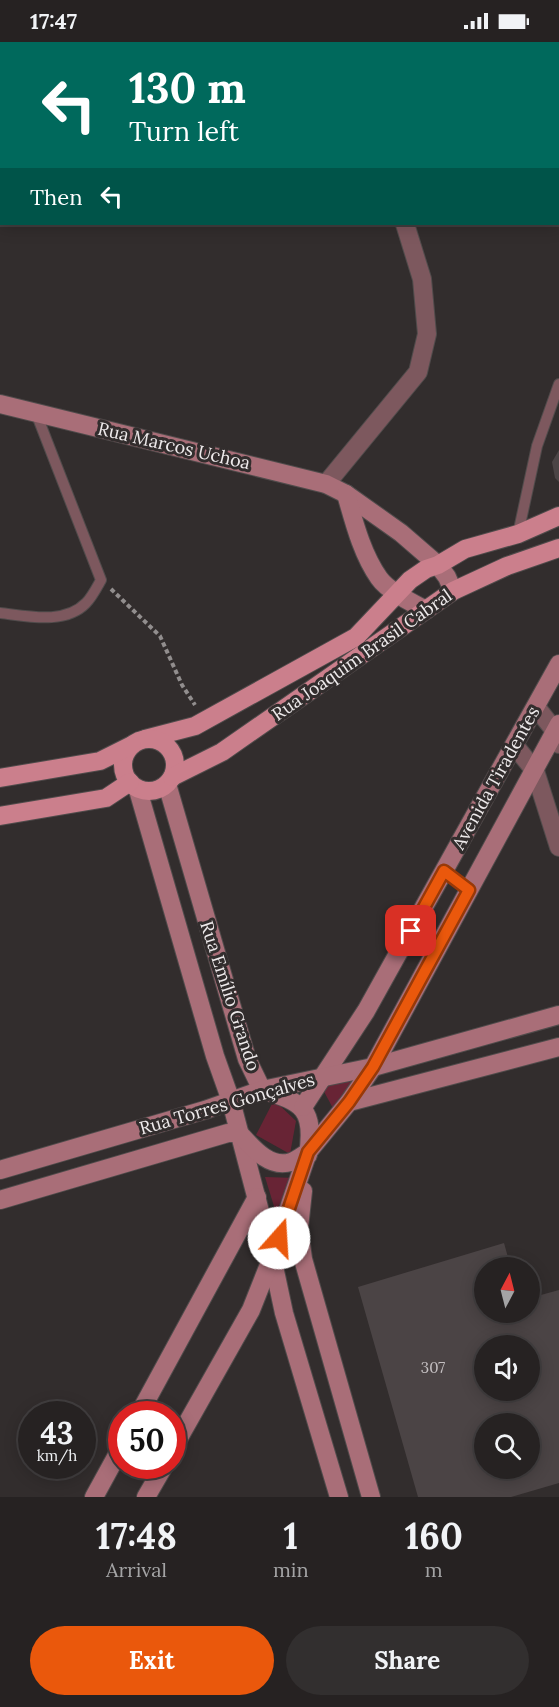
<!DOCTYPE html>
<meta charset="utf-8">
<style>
:root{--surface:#262222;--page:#322f2f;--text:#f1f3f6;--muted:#a4a4a5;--line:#423f40;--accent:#ea580c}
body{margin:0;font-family:Lora,serif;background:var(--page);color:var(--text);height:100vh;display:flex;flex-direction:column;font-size:22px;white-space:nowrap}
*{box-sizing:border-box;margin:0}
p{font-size:20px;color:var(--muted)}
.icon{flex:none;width:33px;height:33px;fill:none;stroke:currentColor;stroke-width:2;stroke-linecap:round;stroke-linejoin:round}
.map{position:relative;height:1455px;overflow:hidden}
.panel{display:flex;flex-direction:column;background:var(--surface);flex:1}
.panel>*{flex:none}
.guide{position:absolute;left:0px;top:0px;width:560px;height:183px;box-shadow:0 3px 15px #0003,0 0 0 2px var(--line);background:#00695c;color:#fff;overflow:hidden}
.needle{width:39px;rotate:7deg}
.tools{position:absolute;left:474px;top:1215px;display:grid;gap:12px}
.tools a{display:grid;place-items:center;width:66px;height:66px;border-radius:50%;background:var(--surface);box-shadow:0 3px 15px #0003,0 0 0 2px var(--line);font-size:30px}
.speed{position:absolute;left:18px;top:1359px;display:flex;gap:12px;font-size:30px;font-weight:700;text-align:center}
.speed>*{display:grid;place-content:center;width:78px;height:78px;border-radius:50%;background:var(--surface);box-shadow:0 3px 15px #0003,0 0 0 2px var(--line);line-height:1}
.speed small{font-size:15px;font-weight:400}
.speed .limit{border:9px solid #d22;background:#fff;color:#111}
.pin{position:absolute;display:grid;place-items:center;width:51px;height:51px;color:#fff;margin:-26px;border-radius:12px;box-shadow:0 3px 9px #0006}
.me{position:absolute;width:66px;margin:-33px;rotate:19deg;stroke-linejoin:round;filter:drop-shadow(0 0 4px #0008)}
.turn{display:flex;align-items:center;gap:21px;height:126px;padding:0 30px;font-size:27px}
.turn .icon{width:78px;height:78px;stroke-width:2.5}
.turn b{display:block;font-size:42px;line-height:51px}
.then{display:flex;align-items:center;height:57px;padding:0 30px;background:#0003;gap:12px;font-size:22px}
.eta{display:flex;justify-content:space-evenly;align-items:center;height:102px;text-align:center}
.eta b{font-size:36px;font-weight:800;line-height:42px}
.cta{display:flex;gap:12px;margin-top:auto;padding:12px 30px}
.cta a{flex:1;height:69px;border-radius:36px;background:var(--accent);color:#fff;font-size:24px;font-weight:800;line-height:69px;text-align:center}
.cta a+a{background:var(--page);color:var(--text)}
.status{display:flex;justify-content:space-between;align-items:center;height:42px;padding:0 30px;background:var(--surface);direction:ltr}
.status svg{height:16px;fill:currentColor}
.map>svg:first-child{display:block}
</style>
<div class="status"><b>17:47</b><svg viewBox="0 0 49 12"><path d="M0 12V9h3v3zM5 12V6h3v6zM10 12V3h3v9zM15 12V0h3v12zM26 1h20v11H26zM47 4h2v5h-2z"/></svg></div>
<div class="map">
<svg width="559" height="1455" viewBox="0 0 559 1455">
<rect width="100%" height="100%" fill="#322d2d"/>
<g fill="#682435">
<path d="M355,1033l-19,39 -16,-30z"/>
<path d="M274,1058l22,21 -6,33 -34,-19z"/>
<path d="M265,1135l31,1 -19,38z"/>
</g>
<g fill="#4b4445" fill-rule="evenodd">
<path d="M559,408v32l-4,-4 -3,-16z"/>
<path d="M504,1201l7,25h-27v44h46v-14l29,-8v193l-48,14h-93l-60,-210zM484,1304h46v44h-46zM484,1382h46v44h-46z"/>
</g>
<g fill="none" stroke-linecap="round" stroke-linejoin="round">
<defs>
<g id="lane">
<path d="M518,492l19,-88 22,-62"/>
<path d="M0,571c27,3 65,12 86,-10 6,-6 11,-16 15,-23l-65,-167"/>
</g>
<g id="street">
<path d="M352,0v2"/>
<path d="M326,442l92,-112 9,-38 -5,-55 -17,-55"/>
<path d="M536,665l19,24 4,13"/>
<path d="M515,704l20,25 24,76"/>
</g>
<g id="secondary">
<path d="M0,362l326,80 20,10 55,39 37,32 9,12 6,14"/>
<path d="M346,452c8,28 16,60 33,84 9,13 33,25 47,32"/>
<path d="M167,742l80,275 15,31c41,12 53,19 46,65"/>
<path d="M138,748l77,266 16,45 41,156 12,56 55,184"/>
<path d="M349,1060l210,-55"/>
<path d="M303,1065l63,-96 193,-347"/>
<path d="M0,1128l205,-60 57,-20 111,-23 186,-52"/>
<path d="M303,1149l-4,37 4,31 68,238"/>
<path d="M0,1158l228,-67h11c13,14 30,36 52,29 6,-2 12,-7 17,-10"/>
<path d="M139,1372l118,-217"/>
<path d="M172,1408l79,-140 21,-53 36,-105 41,-50 24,-35 186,-343"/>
<path d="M94,1455l28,-51"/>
<path d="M146,1455l18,-31"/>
</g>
<g id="primary">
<path d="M145,697l50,-13 161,-89 54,-57 16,-11 12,-4 27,-16 53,-15 41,-18"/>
<circle cx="149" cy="723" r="26"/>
<path d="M172,735l50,-25 231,-161 54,-25 52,-18"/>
<path d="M0,736l100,-17 32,-16"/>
<path d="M0,774l106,-18 24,-16"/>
</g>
</defs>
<use href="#lane" stroke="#504b4b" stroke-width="12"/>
<use href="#street" stroke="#504b4b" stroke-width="20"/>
<use href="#secondary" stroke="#504b4b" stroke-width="20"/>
<use href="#primary" stroke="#504b4b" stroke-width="20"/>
<path stroke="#928e8e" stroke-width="4" stroke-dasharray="4.5 3" stroke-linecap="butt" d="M111,547l49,47 22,49 13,20"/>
<use href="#lane" stroke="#7d585e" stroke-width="10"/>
<use href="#street" stroke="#7d585e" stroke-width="18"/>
<use href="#secondary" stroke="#a96e78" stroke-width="18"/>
<use href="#primary" stroke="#cb7f8c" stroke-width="18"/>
</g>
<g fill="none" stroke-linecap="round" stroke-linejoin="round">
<defs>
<path id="route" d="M279,1196l29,-86 41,-50 24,-35 96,-177 -25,-19 -33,60"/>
</defs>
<use href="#route" stroke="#983908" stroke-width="15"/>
<use href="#route" stroke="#ea580c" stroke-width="10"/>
</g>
<g text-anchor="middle" stroke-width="6" stroke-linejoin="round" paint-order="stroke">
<g font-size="15" fill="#c5c0c2">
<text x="433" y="1331">307</text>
</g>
<g font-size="18" fill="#eeeaeb" stroke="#322d2d">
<text transform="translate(174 404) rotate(13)" y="6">Rua Marcos Uchoa</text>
<text transform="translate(362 613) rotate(-35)" y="6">Rua Joaquim Brasil Cabral</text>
<text transform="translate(496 736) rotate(-61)" y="6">Avenida Tiradentes</text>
<text transform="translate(230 954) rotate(72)" y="6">Rua Emílio Grando</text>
<text transform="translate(227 1062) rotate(-16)" y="6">Rua Torres Gonçalves</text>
</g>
</g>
</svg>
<div class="tools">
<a><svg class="needle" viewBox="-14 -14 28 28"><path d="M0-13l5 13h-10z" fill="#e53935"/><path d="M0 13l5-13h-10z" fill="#a4a4a5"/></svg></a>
<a><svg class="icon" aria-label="sound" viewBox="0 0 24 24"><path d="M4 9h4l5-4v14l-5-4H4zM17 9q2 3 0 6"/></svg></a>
<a><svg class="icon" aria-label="search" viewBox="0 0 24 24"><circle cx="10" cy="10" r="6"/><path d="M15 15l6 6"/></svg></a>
</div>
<div class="speed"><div>43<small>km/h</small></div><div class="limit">50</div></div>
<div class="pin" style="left:411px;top:889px;background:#d93025"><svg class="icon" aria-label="arrive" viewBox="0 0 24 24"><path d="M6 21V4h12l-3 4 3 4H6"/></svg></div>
<svg class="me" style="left:279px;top:1196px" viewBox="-20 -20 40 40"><circle r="19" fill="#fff"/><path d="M0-13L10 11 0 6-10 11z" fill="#ea580c"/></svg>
<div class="guide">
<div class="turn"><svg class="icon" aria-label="left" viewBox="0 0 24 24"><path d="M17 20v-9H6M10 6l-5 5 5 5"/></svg><div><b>130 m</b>Turn left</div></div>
<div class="then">Then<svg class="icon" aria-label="left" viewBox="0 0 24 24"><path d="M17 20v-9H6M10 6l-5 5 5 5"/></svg></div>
</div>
</div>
<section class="panel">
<div class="eta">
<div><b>17:48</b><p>Arrival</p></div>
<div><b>1</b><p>min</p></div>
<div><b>160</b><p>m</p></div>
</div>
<div class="cta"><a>Exit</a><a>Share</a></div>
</section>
